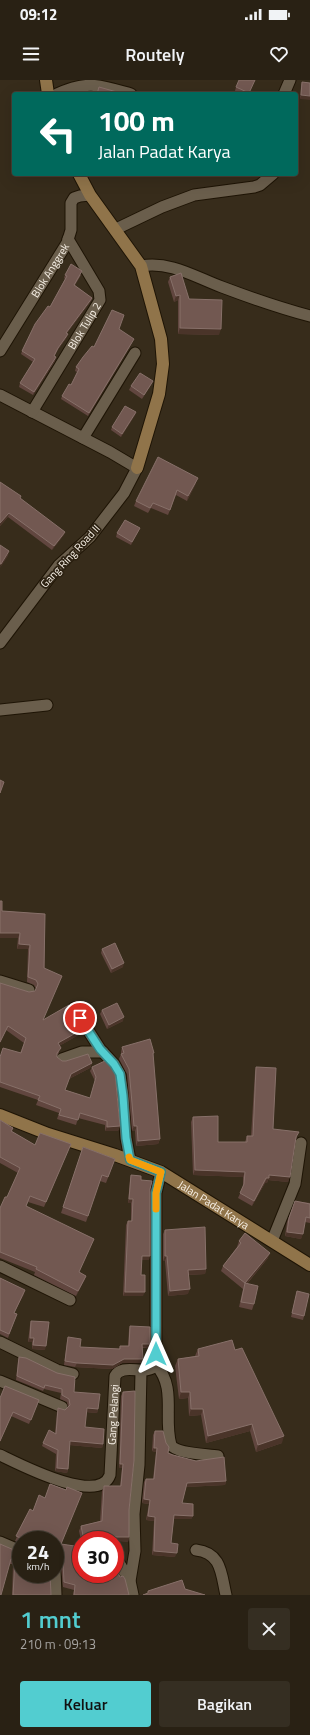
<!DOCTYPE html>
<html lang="id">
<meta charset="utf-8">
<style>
:root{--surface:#292114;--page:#352e22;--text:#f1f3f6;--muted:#a5a3a0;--line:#453e34;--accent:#52cdd0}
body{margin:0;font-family:"Titillium Web",sans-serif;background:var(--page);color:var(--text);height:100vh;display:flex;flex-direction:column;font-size:15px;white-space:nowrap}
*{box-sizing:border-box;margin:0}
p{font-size:13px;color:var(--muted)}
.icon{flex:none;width:22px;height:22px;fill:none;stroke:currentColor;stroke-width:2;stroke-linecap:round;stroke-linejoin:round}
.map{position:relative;height:1515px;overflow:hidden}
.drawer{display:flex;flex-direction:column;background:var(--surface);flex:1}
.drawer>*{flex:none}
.banner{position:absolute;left:12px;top:12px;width:286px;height:84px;border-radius:4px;box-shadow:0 4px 16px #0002,0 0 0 1px var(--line);background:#00695c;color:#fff;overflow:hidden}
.speed{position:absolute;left:12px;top:1451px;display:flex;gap:8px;font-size:20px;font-weight:700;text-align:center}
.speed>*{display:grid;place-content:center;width:52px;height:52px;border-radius:50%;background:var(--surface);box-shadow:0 4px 16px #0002,0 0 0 1px var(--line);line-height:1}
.speed small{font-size:10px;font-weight:400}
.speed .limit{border:6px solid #d22;background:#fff;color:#111}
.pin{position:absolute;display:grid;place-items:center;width:34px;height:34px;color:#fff;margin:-17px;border:2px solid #fff;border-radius:50%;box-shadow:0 1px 4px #0007}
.me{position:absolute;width:44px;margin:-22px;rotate:0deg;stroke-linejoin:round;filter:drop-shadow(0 0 3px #0008)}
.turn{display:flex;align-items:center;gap:14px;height:84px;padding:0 20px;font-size:18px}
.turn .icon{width:52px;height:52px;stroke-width:2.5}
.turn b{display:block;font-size:28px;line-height:34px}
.round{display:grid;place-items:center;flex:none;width:42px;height:42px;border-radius:4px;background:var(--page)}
.overview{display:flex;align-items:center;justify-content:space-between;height:68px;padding:0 20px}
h1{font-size:24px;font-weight:600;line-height:30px;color:var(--accent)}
.action{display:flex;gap:8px;margin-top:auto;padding:8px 20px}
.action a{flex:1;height:46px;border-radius:4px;background:var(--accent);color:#111;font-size:16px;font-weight:600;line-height:46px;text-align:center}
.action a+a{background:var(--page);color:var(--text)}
.status{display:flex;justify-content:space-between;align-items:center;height:28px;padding:0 20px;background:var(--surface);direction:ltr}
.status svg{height:11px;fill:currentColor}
header{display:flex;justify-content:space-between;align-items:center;height:52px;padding:0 20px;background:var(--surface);font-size:18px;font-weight:600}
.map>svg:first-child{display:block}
</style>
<div class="status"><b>09:12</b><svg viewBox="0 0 49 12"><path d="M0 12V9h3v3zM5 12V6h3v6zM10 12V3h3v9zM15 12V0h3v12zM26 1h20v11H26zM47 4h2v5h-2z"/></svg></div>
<header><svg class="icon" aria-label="menu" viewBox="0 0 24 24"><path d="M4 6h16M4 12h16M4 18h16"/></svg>Routely<svg class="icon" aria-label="heart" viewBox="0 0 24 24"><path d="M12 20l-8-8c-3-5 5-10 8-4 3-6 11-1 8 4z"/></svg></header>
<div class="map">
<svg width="310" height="1515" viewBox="0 0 310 1515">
<rect width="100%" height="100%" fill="#372c1b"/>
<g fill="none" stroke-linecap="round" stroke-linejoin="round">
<defs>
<g id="street">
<path d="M57,14c31,-14 42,-9 74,0"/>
<path d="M284,14l6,-14"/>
<path d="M116,149l46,-22 32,-12 60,-8 6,-2 13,-11"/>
<path d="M141,186c30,-5 54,11 81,21 29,11 58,21 88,29"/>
<path id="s1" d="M0,271l67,-108 4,-13v-27l3,-5 6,-2 10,-1"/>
<path d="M0,315l110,57 27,16 -13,25 -34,44 -31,28 -59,78"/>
<path id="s2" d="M32,332l68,-112 -1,-9 -31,-52"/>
<path d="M83,358l52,-85"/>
<path d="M0,630l47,-5"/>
<path d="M0,901l29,9"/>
<path d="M74,928l26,41 14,15 6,11 3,21 3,42 4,22"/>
<path d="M62,979l20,-7h21"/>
<path d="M272,1161l23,-57 6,-41"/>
<path d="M0,1186l70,34"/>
<path d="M0,1262l57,28 16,4"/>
<path d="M156,1285c21,23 7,53 15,80 6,9 35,9 47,11"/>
<path d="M0,1301l62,26"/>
<path id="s3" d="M0,1375c19,9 99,51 110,20l5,-99c8,-14 31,1 41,-11v-172l5,-21"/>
<path d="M0,1462l21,9"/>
<path d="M196,1470c26,3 25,24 30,45"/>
<path d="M115,1476l15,25"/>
<path d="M55,1490l1,25"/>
<path d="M133,1515l-3,-14 5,-30 -1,-37 5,-49 2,-94"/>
</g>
<g id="secondary">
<path d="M46,0l2,14"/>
<path d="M79,94l11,21 51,71 20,73 2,25 -4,30 -22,74"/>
<path id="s4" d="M0,1035l48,19 67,21 46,17 149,93"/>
</g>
</defs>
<use href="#street" stroke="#1e1405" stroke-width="13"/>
<use href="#secondary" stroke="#1e1405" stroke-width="14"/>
<use href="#street" stroke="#6a5e4c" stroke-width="11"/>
<use href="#secondary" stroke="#90744a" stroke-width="12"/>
</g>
<g fill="#61463f">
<path d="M255,0l-7,14h-6l-7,-3 1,-4z"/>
<path d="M302,2l8,1 -10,16 1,-13z"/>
<path d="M65,195h16l-6,10 17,13 -1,3 -24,32v4l-10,14 -3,6 1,4 -22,34 -14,-8 1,-4 13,-21 -12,-8 1,-3 28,-44 15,-28 -1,-1z"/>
<path d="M170,197l19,22 30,36 -41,-1v-34l-4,2 -6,-20z"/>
<path d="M119,249l13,14 -44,73 -27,-17 1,-3 9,-11 6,-13 -2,-1 1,-4 18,-20z"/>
<path d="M153,301l-2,4 -9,14 -13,-9 2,-4z"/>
<path d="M136,332l-1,3 -14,22 -10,-7 1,-3z"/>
<path d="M0,402l20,17 45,33 -2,4 -11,14 -44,-33 -8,9z"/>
<path d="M196,403l-9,18 -11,-6 -8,20 -17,-7 -3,5 -14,-7 2,-5z"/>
<path d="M140,448l-2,4 -7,13 -15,-8 1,-4z"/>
<path d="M0,821l2,10 43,3 -1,105 39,10 -1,4 -23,13v7l-2,2v2l5,4 30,2 -2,5 -21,11 -4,11 25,8 5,-17 -5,-10 2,-4 28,59 -2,5h-13v-6l-27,-7 -2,7 -19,-6 2,-6 -23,-8 2,-5 -38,-13v-30l20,-4 4,-10 -18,-13 -6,13v-60l29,9 6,-1 1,-2 -2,-4 -7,-3 1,-33h-11l1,-11h-18z"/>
<path d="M102,869l21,18 -12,6 -10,-20z"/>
<path d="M102,930l21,11 -16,8 -7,-15z"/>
<path d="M122,967l31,10 7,82 -2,5 -22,2 -1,-15h-3l-5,-57 -8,-15 2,-5v-2z"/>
<path d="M256,987l17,62 24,8 -1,3 -8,42 -20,-2 -1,3h-2l-13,23 -14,-8 5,-11v-10l-50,-2 -2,-53 2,-5 25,25h27l2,-6h4l4,-64z"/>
<path d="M0,1040l13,8 -1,4 23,13 36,-1 -27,63 -16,-5 -2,5 68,32 -15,33 7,4 -2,5 -8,15 -42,-21 1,-3 -35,-14v-50l7,-11 11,-24 -18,-10z"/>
<path d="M83,1067l32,12 -9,24 -6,-2 -14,41 -25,-9z"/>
<path d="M131,1095l10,5 9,9 -1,71h-7l-1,15 2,21h-20l3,-71 2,-4h3v-18h-3l2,-24z"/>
<path d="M295,1121l15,2v20l-5,-1 -4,17 -16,-3 2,-14z"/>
<path d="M165,1150l41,39 -1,5 -16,1 -1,19 -20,2 -3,-35h-2v-27z"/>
<path d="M239,1161l29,17 -21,26 7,20 -2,6 -13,-3 4,-18 -22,-18 2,-5 14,-19z"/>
<path d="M0,1198l24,16 -10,19 3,1 -9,24 -8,-4z"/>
<path d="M297,1211l7,25 -1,4 -12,-3z"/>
<path d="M31,1241l14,29 -13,-1v-7h-4l2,-17z"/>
<path d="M130,1246l19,22h-7l1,11 -2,4h-19l-10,6 -37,-2 -11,-2 3,-24 1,-4 12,10 39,2 1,-3h8l1,-16z"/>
<path d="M198,1269l37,1 47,93 -26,9 -6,-21 -44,12 -5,-28 -12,1 -1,-18 -9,1 -4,-33 3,-7 17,-3z"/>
<path d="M19,1277l55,35 24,17 -1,4 -11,-1 -1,15 18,17 -1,4 -32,-3 -2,24 -1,4 -12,-2 1,-17 -14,-8 1,-3 12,-10 2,-21 1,-4 7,2 3,-3 -1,-5 -7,-3 1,-6 -17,-4 -1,2 -27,-11 2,-19z"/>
<path d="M123,1312l6,118v27l-1,5 -13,-2h-34l-2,-9 2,-5 19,-5 2,-30 2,-5h16l2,-18h-3l2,-72z"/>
<path d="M0,1318l39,2 -10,24 -18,-8 -11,26z"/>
<path d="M155,1351l11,12 2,10 58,28 -1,4 -39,2 -4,16 11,13 -2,3h-17l-3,24 4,14 -23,-2 2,-34 -8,-1 3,-16 -7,-1 2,-21 2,-3h7l3,-27 -4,-1 1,-16z"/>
<path d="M50,1404l16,6 1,-3 15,6 -21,51 20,3v27h34v-8l5,11 3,-1 2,3 4,16h-56l1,-5 -11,-3 -2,-20 -6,-4v-23h-34v3l-6,-2 15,-32 3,2 6,-16 6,3z"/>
<path d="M0,1464l51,51h-39l1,-31h-4z"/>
</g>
<g fill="#4a3429">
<path d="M301,15l9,1v4l-10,-1z"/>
<path d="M180,215l-2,5 -4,2 2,-6z"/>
<path d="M92,218l-1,3 -26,35 1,-3z"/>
<path d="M180,248l41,1 -2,6 -41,-1z"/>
<path d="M68,254l-1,3 -10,14 -4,9 5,-12z"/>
<path d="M134,259l-2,4 -44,73 1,-3z"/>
<path d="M56,277l-1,4 -22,34 1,-3z"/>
<path d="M136,332l-1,3 -14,22 1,-3z"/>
<path d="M198,398l-2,5 -9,18 1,-5z"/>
<path d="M9,433l-1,4 -8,9v-3z"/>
<path d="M140,448l-2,4 -7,13 1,-3z"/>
<path d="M65,452l-2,4 -11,14 2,-4z"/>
<path d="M9,471l-1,5 -8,12 1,-4z"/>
<path d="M0,853h20l-2,5h-18z"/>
<path d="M19,864l11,1 -2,4h-11z"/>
<path d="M124,883l-1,4 -12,6 1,-4z"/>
<path d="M124,937l-1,4 -16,8 2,-4z"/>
<path d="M83,949l-1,4 -26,15 2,-5z"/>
<path d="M92,983l-2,5 -21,11 2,-5z"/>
<path d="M120,1046l-2,5h-13l2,-4z"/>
<path d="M134,1046h3l-2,5h-3z"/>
<path d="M160,1059l-2,5 -22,2 2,-5z"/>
<path d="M195,1090l50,2 -2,5 -50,-2z"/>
<path d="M269,1095l21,2 -2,5 -20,-2 -1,3h-2l-13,23 2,-5z"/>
<path d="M129,1119h4l-2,4h-3z"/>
<path d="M287,1152l16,2 -2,5 -16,-3z"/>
<path d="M270,1173l-2,5 -24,29 1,-4z"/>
<path d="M142,1176h8l-1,4h-8z"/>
<path d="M165,1176h2l-2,5h-2z"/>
<path d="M206,1189l-1,5 -18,1 1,-5z"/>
<path d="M86,1196l-2,5 -8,15 2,-5z"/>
<path d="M190,1209l-2,5 -20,2 2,-5z"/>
<path d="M25,1210l-1,4 -12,23 2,-4z"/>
<path d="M125,1212h20l-2,4h-20z"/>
<path d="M30,1258h4l-2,4h-4z"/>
<path d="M142,1264h8l-1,4 -8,-1z"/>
<path d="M33,1265l13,1 -1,4 -13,-1z"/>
<path d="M124,1279h19l-2,4h-19l-10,6 -37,-2 2,-4z"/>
<path d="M181,1312h9l-2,6 -9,1z"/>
<path d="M87,1328l11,1 -1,4 -12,-1z"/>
<path d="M191,1329h12l-2,6 -12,1z"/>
<path d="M252,1344l-2,7 -44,12 2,-7z"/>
<path d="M284,1356l-2,7 -26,9 2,-7z"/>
<path d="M70,1361l33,3 -1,4 -33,-3z"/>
<path d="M154,1368h3l-1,4 -4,-1z"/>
<path d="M120,1384h3l-1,4h-3z"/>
<path d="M57,1388l11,1 -1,4 -12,-2z"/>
<path d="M226,1401l-1,4 -40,2 2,-4z"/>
<path d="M144,1419l6,1 -1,4 -7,-1z"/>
<path d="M174,1435l19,1 -2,3h-18z"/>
<path d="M148,1436l7,1 -1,4 -8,-1z"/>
<path d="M106,1457h23l-1,5 -13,-1v-1h-10z"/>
<path d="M154,1471l23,2 -2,4 -23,-2z"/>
</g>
<g fill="#725851" stroke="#877069">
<path d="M239,0h16l-6,13 -13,-6z"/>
<path d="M302,2l8,1v13l-9,-1z"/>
<path d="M99,7l25,7h-27z"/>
<path d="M71,184l11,7 -8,14 18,13 -26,35 2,1 -10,14 -4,8 2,1 -22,35 -14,-9 15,-24 -13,-8 13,-27 13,-18 2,1 17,-31 -2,-1z"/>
<path d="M181,193l8,26 33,1 -1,29 -41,-1v-33l-4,1 -6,-19z"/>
<path d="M112,230l12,5 -5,14 15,10 -45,74 -27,-17 7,-12 2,1 8,-16 -3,-2 7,-10 9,-11 2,1z"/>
<path d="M140,293l13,8 -9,14 -13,-9z"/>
<path d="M125,326l11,6 -14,22 -10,-7z"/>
<path d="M158,377l40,21 -10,18 -11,-6 -7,20 -17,-7 -3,5 -14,-7z"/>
<path d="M0,402l21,14 -1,2 45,34 -11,14 -45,-33 -9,10z"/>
<path d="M125,440l15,8 -8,14 -15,-9z"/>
<path d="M0,465l9,6 -8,13h-1z"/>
<path d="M0,700l4,2 -4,11z"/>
<path d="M0,821h2v10l43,3 -1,54 18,8 -19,44 26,-15 14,24 -25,14 3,5 -4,5v4l5,4h4l22,-7 4,9 -21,11 -6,16 25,8 6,-21 -4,-10 15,-7 8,13 5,53 -13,1v-6l-27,-8 -2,7 -19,-5 2,-6 -23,-9 2,-4 -40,-14v-25l3,-9 18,5 5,-15 -18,-12 -8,16v-59l29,9 6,-1 3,-7 -2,-4 -8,-3 2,-32 -11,-1 1,-11h-20z"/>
<path d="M115,863l9,20 -12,6 -10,-20z"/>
<path d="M117,923l7,14 -15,8 -7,-15z"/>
<path d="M150,959l4,14h-1l7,86 -22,2 -1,-15h-3l-5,-57 -8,-15 3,-1 -2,-6z"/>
<path d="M256,987l20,1 -3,61 26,3 -3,5 -6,40 -21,-2v3h-3l-12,23 -14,-8 4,-9 1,-12 -50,-2 -2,-53 25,-1v26h29v-6h6z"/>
<path d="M0,1040l13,8 -2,3 24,14 5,-12 31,11 -25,58 -16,-6 -4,10 68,33 -15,33 7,4 -8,15 -42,-22 1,-2 -37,-15v-44l5,-11h2l13,-29 -20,-11z"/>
<path d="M83,1067l32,12 -7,18 -6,-2 -14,41 -25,-9z"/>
<path d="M131,1095l10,1v4l11,1 -2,8v67h-8l-1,19h4v17h-20l3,-71h4l1,-22h-4z"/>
<path d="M295,1121l15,3v14l-4,-1 -3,17 -16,-2 2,-14z"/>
<path d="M205,1147l1,42 -18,1 2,19 -20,2 -3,-35h-2v-26z"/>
<path d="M245,1153l25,20 -25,30 -22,-17 18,-23 -2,-2z"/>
<path d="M0,1198l25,12 -11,23 3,1 -8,20 -9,-4z"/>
<path d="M245,1203l13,3 -4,18 -13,-2z"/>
<path d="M297,1211l12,3 -5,22 -12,-3z"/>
<path d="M31,1241l18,1 -3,24 -13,-1 1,-7h-4z"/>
<path d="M130,1246l20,1v17h-8l1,15h-19l-11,6 -36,-2 -12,-2 3,-24 13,2 -1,8 40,2v-3h9z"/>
<path d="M232,1260l3,10 7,-2 42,88 -26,9 -6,-21 -44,12 -5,-27h-12l-1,-17h-9l-3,-33 21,-3 -1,-7z"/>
<path d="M19,1277l7,1 31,15 18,4 -1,15 26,2 -2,15 -11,-1 -2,19 19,2 -1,15 -33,-3 -2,28 -11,-1 1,-18 -15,-7 6,-13 7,4 2,-26 7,2 5,-5 -1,-6 -7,-4v-6l-17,-4 -1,3 -27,-12z"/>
<path d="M5,1306l34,14 -8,20 -18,-8 -13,29v-43z"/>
<path d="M135,1311l-1,69 -5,50v27h-23l1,3h-23l-3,-14 21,-5 2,-35h17l2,-22h-3l3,-72z"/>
<path d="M155,1351h8l3,12 3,4 -1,6 5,2 23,6 28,-4 2,24 -39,2 -5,20 11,1v12l-19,-1 -3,28 7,1 -1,9 -23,-2 1,-34 -7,-1 2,-16 -6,-1 2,-20h8l3,-31h-3z"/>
<path d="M50,1404l16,6 1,-3 15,6 -21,51 20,3v27h34v-8l5,11 3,-1 2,3 4,16h-55l1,-10 -11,-3 -1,-20 -7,-3h-1v-19h-30l-9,-4 14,-27 3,2 6,-16 6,3z"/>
<path d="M0,1464l21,9v21h29l1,21h-38l2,-35 -4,-1 -10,36h-1z"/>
<path d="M182,1500l3,9 20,6h-62l5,-2v-2z"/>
</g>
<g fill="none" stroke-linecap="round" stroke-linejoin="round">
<defs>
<path id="route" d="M80,938l20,31 14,15 6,10 3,22 3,42 4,22 31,12 -5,21v161"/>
</defs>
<use href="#route" stroke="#358587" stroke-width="10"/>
<use href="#route" stroke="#52cdd0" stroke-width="7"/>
<path stroke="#f59e0b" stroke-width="7" d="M129,1077l1,3 31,12 -5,21v16"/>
</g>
<g text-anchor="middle" stroke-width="3.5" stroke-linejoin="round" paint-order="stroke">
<g font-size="11" fill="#f9f2e8" stroke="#2d2212">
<text dy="4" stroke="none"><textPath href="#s1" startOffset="95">Blok Anggrek</textPath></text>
<text dy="4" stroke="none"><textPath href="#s2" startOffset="101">Blok Tulip 2</textPath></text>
<text transform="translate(70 476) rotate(-47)" y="4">Gang Ring Road II</text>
<text dy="4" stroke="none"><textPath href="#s4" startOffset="233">Jalan Padat Karya</textPath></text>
<text dy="4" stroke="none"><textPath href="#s3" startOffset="181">Gang Pelangi</textPath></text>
</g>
</g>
</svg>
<div class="speed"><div>24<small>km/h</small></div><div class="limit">30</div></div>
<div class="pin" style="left:80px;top:938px;background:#d93025"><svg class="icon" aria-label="arrive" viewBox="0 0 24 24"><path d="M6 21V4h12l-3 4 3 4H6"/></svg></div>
<svg class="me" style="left:156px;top:1274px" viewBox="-20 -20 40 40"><path d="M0-17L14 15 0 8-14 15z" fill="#52cdd0" stroke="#fff" stroke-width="4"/></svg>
<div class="banner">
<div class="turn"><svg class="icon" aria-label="left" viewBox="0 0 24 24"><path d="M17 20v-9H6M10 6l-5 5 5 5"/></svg><div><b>100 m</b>Jalan Padat Karya</div></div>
</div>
</div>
<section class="drawer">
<div class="overview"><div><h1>1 mnt</h1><p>210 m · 09:13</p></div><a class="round"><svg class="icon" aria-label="close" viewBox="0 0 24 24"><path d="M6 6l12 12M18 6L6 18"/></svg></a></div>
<div class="action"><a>Keluar</a><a>Bagikan</a></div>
</section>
